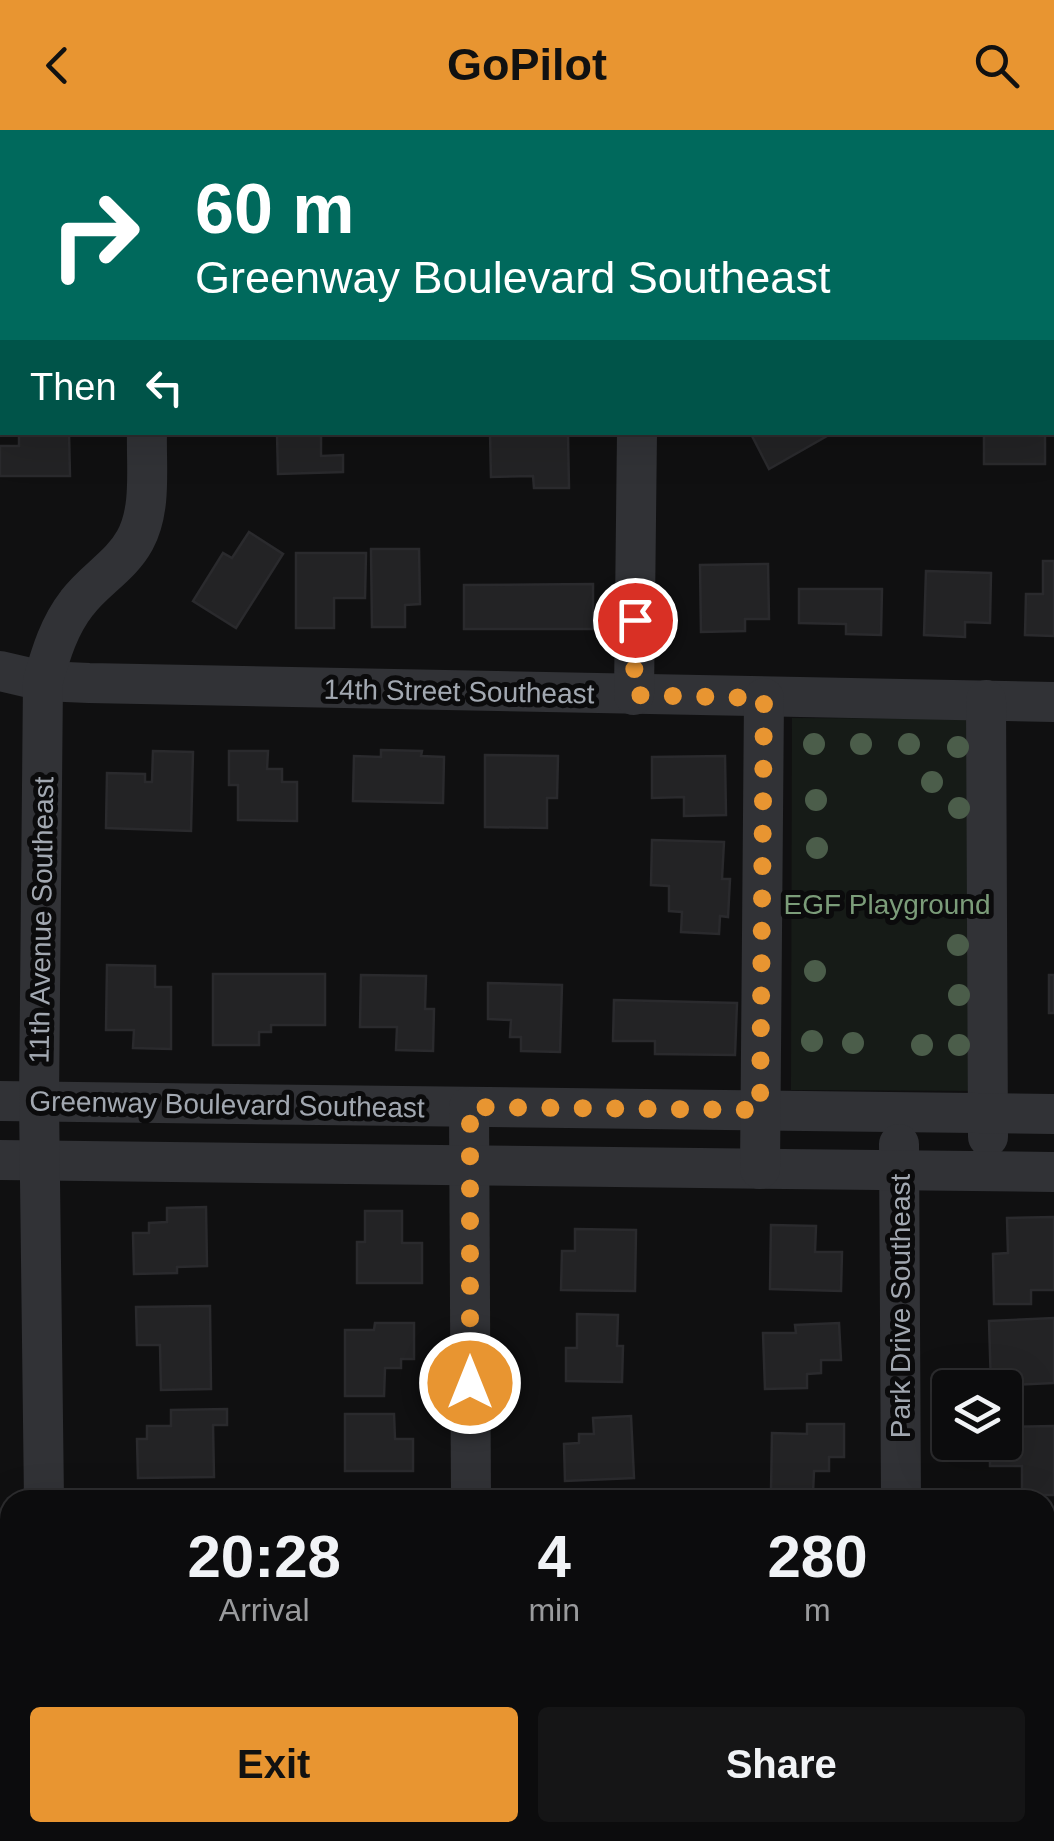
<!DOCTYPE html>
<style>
:root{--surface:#0c0c0d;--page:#151516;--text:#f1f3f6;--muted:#9a9b9d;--line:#2c2c2e;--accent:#e89531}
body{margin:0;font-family:Arial,sans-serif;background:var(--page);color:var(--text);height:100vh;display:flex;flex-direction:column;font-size:38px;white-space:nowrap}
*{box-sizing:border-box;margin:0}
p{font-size:32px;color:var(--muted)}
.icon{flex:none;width:55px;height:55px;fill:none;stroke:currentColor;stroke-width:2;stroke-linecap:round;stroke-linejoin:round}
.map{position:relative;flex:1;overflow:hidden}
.sheet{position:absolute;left:0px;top:1360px;width:1055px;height:352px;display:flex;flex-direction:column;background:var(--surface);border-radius:30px 30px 0 0;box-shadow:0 10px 40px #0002,0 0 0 2px var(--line)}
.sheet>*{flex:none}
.banner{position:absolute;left:0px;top:0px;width:1055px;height:305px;box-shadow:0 10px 40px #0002,0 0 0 2px var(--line);background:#00695c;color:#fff;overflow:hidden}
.fabs{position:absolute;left:932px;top:1240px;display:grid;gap:20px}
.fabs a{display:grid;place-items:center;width:90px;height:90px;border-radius:10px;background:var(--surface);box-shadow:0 10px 40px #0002,0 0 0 2px var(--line);font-size:50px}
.pin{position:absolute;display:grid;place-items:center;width:85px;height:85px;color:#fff;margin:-42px;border:5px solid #fff;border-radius:50%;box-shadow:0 2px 10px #0007}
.me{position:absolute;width:110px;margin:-55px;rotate:0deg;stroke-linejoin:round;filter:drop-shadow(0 0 8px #0008)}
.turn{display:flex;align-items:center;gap:35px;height:210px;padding:0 30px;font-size:45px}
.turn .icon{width:130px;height:130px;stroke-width:2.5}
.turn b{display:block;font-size:70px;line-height:85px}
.then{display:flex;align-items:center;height:95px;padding:0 30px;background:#0003;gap:20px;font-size:38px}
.eta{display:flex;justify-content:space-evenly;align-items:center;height:170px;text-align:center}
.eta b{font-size:60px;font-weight:600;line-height:70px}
.action{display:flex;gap:20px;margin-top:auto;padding:20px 30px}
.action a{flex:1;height:115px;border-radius:10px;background:var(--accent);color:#111;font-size:40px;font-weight:600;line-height:115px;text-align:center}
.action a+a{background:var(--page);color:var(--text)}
header{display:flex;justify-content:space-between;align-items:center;height:130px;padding:0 30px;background:var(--accent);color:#111;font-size:45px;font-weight:600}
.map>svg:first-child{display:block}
</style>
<header><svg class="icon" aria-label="back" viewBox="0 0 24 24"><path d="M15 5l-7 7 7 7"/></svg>GoPilot<svg class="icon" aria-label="search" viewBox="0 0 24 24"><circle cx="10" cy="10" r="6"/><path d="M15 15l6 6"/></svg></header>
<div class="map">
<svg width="1054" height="1711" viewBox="0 0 1054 1711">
<rect width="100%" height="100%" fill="#101011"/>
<path fill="#161b17" d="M792,588l188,1 5,372 -194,-1z"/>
<g fill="#232325" stroke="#2a2a2d" stroke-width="2.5">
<rect x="1007" y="0" width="39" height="2"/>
<rect x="0" y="249" width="2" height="39"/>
<path d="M19,302h50l1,44h-70v-30h19z"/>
<path d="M251,302h70v24l22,-1v17l-65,2 -1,-40z"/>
<path d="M490,302l78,3 1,53h-35l-1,-12 -42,1z"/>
<path d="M750,302h84l-65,37z"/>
<rect x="984" y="302" width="61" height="32"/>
<path d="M249,402l34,22 -47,74 -43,-27 30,-48 9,5z"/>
<path d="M371,419h48l1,55 -15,1v22h-33z"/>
<path d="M296,423h70l-1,45h-31v30h-38z"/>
<path d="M1043,431h11v75l-29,-1 1,-41h17z"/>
<path d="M768,434l1,55h-24v12l-44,1 -1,-67z"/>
<path d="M926,441l65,2 -1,50 -25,-1v15l-41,-2z"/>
<path d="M593,454v45h-129v-44z"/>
<path d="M799,459h83l-1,46 -35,-1v-10l-47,-1z"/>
<path d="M381,620l41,1 -1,5 23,1 -1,46 -90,-2 1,-45 27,1z"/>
<path d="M153,621l40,1 -2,79 -85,-3 1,-55 38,1v8h7z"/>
<path d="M229,621h39l-1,18h15v13h15v39l-59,-1v-35h-9z"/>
<path d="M485,625l73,1 -1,42h-10v30l-62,-1z"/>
<path d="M725,626l1,59 -42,1v-19l-32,1v-41z"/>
<path d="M652,710l72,2 -2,37h8l-2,38 -8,-1 -1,18 -38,-2 1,-20 -13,-1v-25l-18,-1z"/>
<path d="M107,835l48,1v21h16v62l-38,-1 1,-18h-28z"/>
<path d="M213,844h112v51h-54v7h-12v13h-46z"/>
<path d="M361,845l65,1 -1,33h9l-1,42 -37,-1 1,-23h-37z"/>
<rect x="1049" y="845" width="5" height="38"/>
<path d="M488,853l74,2 -2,67 -39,-1v-14h-11l1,-17 -23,-1z"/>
<path d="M614,870l123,3 -2,52 -80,-1v-13h-42z"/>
<path d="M206,1077l1,59 -30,1v6l-43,1 -1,-41h16v-10l18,-1v-14z"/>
<path d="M365,1081h37v32h20v40h-65v-41h8z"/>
<path d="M1054,1087v73h-23v14h-37l-1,-50 15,-1 -1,-35z"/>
<path d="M771,1095l45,1 -1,26h27l-1,39 -71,-2z"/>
<path d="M575,1099l61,1 -1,61 -74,-1 1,-39h13z"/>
<path d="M210,1176l1,83 -50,1 -1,-45h-23l-1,-38z"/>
<path d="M577,1184l41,1 -1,31h6l-1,36 -56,-1v-33h11z"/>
<path d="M1054,1188v65l-63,3 -2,-65z"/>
<path d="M375,1193h39v36h-13v9h-16l-1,28h-39v-66h29z"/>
<path d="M839,1193l2,37h-20v13l-14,1v14l-42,1 -2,-56h33l-1,-8z"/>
<path d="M227,1279v16h-14l1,52 -76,1 -1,-39h10v-13h24v-16z"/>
<path d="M345,1284h49l1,25h18v32h-68z"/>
<path d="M631,1286l3,62 -69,3 -1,-37 15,-1v-9h15l-1,-16z"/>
<path d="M807,1294h37v33h-15v14h-15l-1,21h-42l1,-59 35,1z"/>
<path d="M1054,1296v69h-32v-29h-32v-24h15v-15z"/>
<rect x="1045" y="1396" width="9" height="60"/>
<rect x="1045" y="1495" width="9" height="88"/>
<path d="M1045,1619h9v86h-22v6h-42v-9h55z"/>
<rect x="139" y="1702" width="105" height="9"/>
<rect x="783" y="1702" width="65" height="9"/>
</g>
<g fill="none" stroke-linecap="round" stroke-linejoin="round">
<g stroke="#313236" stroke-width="40">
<path d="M150,2v-2"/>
<path d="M641,2v-2"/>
<path d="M0,541l43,10 46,2 965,19"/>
<path d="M634,565l3,-263"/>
<path d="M986,570l2,437"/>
<path d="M0,971l1054,13"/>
<path d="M469,977l2,393"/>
<path d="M899,1014l2,356"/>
<path d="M0,1030l1054,12"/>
<path d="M760,1039l4,-471"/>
<path d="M44,1370l-5,-399 4,-420c8,-28 16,-55 34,-78 17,-23 44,-37 58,-63 17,-31 11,-73 12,-108"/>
<path d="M46,1702v9"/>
<path d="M473,1702v9"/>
<path d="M902,1702l1,9"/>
</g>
</g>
<g fill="#4b5d4a">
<circle cx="814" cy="614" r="11"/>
<circle cx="861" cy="614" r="11"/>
<circle cx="909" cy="614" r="11"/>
<circle cx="958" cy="617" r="11"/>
<circle cx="932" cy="652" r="11"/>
<circle cx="816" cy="670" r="11"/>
<circle cx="959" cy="678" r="11"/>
<circle cx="817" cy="718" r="11"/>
<circle cx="817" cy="773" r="11"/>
<circle cx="958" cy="815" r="11"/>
<circle cx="815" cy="841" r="11"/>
<circle cx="959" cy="865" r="11"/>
<circle cx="812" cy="911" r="11"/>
<circle cx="853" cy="913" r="11"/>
<circle cx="922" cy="915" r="11"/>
<circle cx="959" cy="915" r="11"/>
</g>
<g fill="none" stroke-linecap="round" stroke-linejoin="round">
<path stroke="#e89531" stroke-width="18" stroke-dasharray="0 32.4" d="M470,1253v-276l290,3 4,-412 -130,-3 1,-75"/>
</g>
<g text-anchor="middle" stroke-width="10" stroke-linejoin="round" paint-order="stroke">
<g font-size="28" fill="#a2a8b1" stroke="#0b0b0c">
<text transform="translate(459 561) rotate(1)" y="10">14th Street Southeast</text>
<text transform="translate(41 790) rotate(-89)" y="10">11th Avenue Southeast</text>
<text transform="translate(227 974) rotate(1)" y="10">Greenway Boulevard Southeast</text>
<text transform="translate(900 1176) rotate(-90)" y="10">Park Drive Southeast</text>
</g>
<g font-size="28" fill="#7b9c79" stroke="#0b0b0c">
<text x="887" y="784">EGF Playground</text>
</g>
</g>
</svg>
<div class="fabs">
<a><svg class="icon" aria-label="layers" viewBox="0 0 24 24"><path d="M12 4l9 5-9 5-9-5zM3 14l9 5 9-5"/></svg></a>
</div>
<div class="pin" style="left:635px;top:490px;background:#d93025"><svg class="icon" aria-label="arrive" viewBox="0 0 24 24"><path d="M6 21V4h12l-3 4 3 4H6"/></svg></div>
<svg class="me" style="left:470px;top:1253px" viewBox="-20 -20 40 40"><circle r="17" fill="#e89531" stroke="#fff" stroke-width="3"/><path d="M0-11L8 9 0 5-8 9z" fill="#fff"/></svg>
<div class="banner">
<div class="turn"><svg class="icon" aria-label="right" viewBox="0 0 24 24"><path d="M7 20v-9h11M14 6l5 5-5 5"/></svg><div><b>60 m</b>Greenway Boulevard Southeast</div></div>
<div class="then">Then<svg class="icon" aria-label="left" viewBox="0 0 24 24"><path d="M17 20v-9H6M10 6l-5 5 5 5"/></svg></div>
</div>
<section class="sheet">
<div class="eta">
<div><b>20:28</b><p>Arrival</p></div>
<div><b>4</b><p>min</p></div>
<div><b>280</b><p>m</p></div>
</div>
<div class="action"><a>Exit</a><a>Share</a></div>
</section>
</div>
